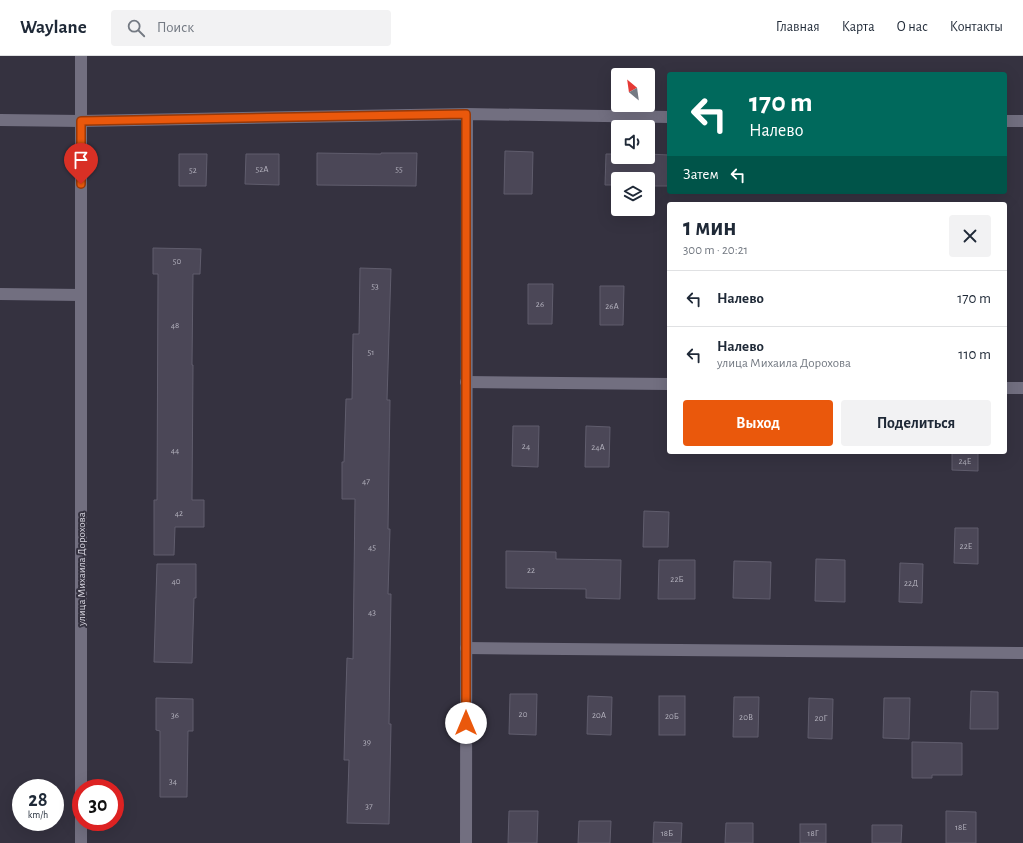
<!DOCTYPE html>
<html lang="ru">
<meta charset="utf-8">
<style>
:root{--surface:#fff;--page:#f2f2f3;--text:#1f2937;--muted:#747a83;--line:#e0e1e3;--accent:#ea580c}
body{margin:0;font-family:"Alegreya Sans",sans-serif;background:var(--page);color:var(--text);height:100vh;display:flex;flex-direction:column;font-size:15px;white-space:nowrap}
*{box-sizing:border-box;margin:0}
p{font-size:13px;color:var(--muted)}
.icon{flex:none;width:22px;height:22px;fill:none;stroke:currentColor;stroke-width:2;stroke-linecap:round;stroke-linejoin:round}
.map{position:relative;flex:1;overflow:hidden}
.panel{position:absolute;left:667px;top:146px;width:340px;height:252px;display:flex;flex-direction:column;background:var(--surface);border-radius:4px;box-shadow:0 4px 16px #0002}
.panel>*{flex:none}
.hud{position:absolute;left:667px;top:16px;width:340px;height:122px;border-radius:4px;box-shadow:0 4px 16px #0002;background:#00695c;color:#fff;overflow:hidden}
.needle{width:26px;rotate:331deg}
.buttons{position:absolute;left:611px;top:12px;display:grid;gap:8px}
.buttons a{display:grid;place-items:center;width:44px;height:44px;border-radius:4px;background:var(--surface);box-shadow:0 4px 16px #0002;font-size:20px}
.speed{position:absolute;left:12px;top:723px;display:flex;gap:8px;font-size:20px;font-weight:700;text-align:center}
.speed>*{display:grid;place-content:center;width:52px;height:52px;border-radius:50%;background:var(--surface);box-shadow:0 4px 16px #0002;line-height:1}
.speed small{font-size:10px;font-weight:400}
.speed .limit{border:6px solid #d22;background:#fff;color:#111}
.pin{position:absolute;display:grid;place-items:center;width:34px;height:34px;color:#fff;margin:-41px -17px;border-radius:50% 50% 50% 0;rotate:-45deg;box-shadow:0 0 4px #0007}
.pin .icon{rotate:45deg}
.me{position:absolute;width:44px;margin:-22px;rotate:0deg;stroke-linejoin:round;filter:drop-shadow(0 0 3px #0008)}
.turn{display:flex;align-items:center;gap:14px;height:84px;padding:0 16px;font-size:18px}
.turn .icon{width:52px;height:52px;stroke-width:2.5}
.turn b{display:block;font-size:28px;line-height:34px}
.then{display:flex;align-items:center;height:38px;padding:0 16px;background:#0003;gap:8px;font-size:15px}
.round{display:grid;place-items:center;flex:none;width:42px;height:42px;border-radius:4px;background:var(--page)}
.summary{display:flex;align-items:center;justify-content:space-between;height:68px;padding:0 16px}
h1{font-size:24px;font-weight:700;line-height:30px}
.button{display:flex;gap:8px;margin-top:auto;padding:8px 16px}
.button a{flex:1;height:46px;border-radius:4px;background:var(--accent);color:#fff;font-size:16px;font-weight:700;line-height:46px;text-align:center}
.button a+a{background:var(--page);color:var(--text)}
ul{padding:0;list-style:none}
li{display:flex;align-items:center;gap:12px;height:56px;padding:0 16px;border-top:1px solid var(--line)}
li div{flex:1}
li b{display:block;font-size:15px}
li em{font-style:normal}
header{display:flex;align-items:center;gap:24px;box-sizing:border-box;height:56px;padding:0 20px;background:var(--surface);border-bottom:1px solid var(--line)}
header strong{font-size:19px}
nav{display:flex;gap:22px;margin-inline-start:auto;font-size:14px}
.search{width:280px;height:36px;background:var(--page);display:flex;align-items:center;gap:10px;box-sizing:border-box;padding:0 14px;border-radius:4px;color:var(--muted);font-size:15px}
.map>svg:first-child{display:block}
</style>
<header>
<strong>Waylane</strong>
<div class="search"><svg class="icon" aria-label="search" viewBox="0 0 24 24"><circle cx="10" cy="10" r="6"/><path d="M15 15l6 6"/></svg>Поиск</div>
<nav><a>Главная</a><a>Карта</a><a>О нас</a><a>Контакты</a></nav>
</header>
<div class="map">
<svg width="1023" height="787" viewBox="0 0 1023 787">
<rect width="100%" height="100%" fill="#353240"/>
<g fill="#4b4757" stroke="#605d6d">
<path d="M505,95l28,1 -1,42h-28z"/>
<path d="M317,97l64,1v-1h36l-1,33 -99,-1z"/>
<path d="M179,98h28l-1,32h-27z"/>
<path d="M246,98h33v31l-34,-1z"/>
<path d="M606,98h12v3h30v-3l21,1v31h-21v-7h-30v6h-13z"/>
<path d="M153,192l48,1 -1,25h-7l-1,91h1l-1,135h12v27h-29l-1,28h-20v-55h3l1,-226h-5z"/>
<path d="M360,212l31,1 -4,131h3l-2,129h2l-2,65h3l-2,130h2l-2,100 -42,-1 2,-63h-5l1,-37 2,-65 6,1 2,-160h-13v-37h2l2,-63h6l1,-65h6z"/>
<path d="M528,228h25l-1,40h-24z"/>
<path d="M600,230h24l-1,39h-23z"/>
<path d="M513,370h26l-1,41 -26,-1z"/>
<path d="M586,370l24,1 -1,40h-24z"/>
<path d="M952,396h26v19l-26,-1z"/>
<path d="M644,455l25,1 -1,35h-25z"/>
<path d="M955,472h23v36l-24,-1z"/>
<path d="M506,495l50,1v7l65,1 -1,39 -34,-1v-9l-80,-1z"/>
<path d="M816,503l29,1v42l-30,-1z"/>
<path d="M659,504h36v39h-37z"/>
<path d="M734,505l37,1 -1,37 -37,-1z"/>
<path d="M900,507l23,1 -1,39 -23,-1z"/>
<path d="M157,508h39v34h-2l-2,65 -38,-1z"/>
<path d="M971,635l27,1v37h-28z"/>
<path d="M510,638h27l-1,41 -27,-1z"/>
<path d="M588,640l24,1 -1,38 -24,-1z"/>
<rect x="659" y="640" width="26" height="39"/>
<path d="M734,641h25l-1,40h-25z"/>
<path d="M156,642l37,1v32h-5l-1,66h-27v-66l-4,-1z"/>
<path d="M809,642l24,1 -1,40 -24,-1z"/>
<path d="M884,642h26l-1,41 -26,-1z"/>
<path d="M912,686l50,1v32h-30v3h-20z"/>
<path d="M509,755h29l-1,32h-29z"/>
<path d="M946,755l30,1v31h-30z"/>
<path d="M579,765h32l-1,22h-32z"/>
<path d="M654,766l28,1 -1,20h-28z"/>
<path d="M726,767h27v20h-28z"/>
<rect x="800" y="768" width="26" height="19"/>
<path d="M872,769h30l-1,18h-29z"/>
</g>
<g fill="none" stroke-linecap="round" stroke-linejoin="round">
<g stroke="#726f80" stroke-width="12">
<path d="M0,64l81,1 386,-7 202,3"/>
<path d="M1005,65h18"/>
<path d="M0,238l81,1"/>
<path d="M466,326l203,2"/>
<path d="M1005,332h18"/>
<path d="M466,592l557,5"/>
<path d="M81,787v-787"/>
<path d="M466,787l1,-729"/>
</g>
</g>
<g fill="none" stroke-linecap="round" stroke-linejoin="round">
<defs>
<path id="route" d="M81,128v-63l385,-7v609"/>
</defs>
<use href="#route" stroke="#983908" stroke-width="10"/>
<use href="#route" stroke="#ea580c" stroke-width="7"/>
</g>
<g text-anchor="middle" stroke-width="4" stroke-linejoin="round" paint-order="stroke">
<g font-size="9" fill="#b2b0bc">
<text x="262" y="116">52А</text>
<text x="399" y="116">55</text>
<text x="193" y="117">52</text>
<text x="177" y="208">50</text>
<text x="375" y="233">53</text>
<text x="540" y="251">26</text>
<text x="612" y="253">26А</text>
<text x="175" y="272">48</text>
<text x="371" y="299">51</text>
<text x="526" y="393">24</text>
<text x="598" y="394">24А</text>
<text x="175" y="397">44</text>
<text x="965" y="408">24Е</text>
<text x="366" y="428">47</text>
<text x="179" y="460">42</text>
<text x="966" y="493">22Е</text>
<text x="372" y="494">45</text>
<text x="531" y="517">22</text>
<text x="677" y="526">22Б</text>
<text x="176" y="528">40</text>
<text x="911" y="530">22Д</text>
<text x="372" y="559">43</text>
<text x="523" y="661">20</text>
<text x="175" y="662">36</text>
<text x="599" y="662">20А</text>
<text x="672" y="663">20Б</text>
<text x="746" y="664">20В</text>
<text x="821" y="665">20Г</text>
<text x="367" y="689">39</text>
<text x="173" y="728">34</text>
<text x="369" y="753">37</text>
<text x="961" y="774">18Е</text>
<text x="667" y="780">18Б</text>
<text x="813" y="780">18Г</text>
</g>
<g font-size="11" fill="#d5d3dd" stroke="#353240">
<text transform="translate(81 513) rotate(-90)" y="4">улица Михаила Дорохова</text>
</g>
</g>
</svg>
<div class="buttons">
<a><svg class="needle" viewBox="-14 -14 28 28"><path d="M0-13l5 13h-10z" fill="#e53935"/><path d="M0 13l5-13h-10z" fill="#747a83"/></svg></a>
<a><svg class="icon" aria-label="sound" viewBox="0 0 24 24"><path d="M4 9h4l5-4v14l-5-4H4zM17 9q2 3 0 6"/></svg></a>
<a><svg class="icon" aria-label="layers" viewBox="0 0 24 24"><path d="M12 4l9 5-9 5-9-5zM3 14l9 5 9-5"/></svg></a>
</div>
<div class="speed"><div>28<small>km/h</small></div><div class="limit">30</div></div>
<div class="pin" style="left:81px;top:128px;background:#d93025"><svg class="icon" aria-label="arrive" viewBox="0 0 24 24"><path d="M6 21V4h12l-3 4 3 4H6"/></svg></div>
<svg class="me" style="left:466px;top:667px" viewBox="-20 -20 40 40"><circle r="19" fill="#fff"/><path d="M0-13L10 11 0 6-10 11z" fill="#ea580c"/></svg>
<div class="hud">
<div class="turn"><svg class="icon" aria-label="left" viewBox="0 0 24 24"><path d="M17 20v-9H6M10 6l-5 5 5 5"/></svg><div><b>170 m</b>Налево</div></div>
<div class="then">Затем<svg class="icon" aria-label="left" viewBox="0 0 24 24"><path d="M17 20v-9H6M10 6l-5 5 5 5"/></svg></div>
</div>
<section class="panel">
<div class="summary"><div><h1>1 мин</h1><p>300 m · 20:21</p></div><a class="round"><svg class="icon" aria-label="close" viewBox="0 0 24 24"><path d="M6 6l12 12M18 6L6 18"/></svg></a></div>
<ul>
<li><svg class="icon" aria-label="left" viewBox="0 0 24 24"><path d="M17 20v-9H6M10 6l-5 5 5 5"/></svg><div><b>Налево</b></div><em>170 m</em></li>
<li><svg class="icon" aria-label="left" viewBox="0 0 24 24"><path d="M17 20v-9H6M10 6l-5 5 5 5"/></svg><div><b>Налево</b><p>улица Михаила Дорохова</p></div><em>110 m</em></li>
</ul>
<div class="button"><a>Выход</a><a>Поделиться</a></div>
</section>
</div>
